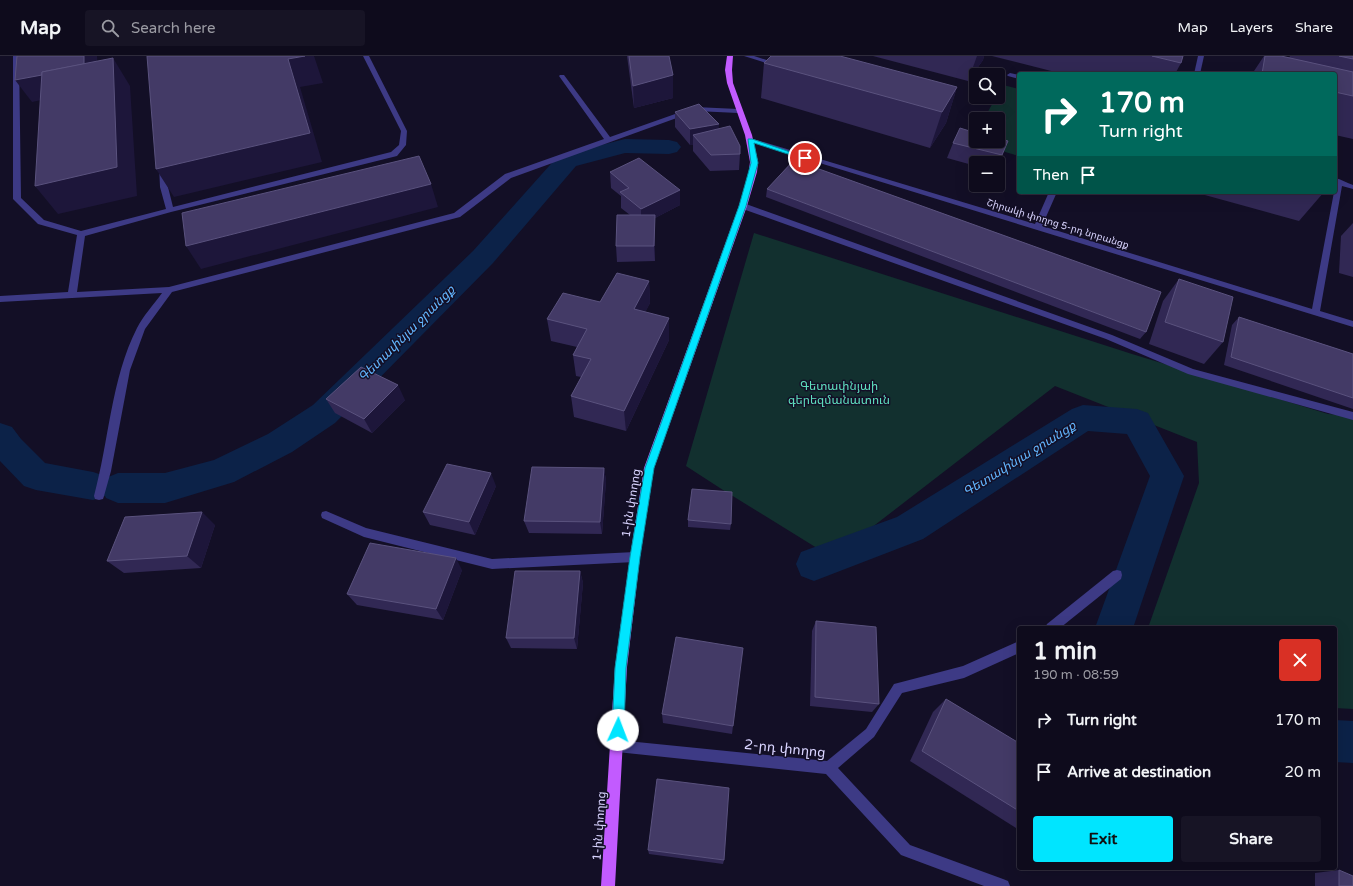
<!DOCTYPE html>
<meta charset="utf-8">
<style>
:root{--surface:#0e0b1c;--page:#171425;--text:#f1f3f6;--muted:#9b9ba3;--line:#2e2b3b;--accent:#00e5ff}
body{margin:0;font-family:"Varela Round","Noto Sans Armenian",sans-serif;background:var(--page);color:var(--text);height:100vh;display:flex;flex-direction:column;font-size:15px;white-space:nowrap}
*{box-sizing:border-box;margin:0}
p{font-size:13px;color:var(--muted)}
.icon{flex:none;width:22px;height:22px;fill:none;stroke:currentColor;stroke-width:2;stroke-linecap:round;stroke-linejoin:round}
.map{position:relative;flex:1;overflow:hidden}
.drawer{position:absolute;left:1017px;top:570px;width:320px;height:244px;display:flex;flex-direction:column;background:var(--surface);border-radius:4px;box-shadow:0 4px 16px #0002,0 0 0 1px var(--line)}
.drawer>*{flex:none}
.top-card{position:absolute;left:1017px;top:16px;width:320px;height:122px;border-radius:4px;box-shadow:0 4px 16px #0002,0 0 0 1px var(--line);background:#00695c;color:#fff;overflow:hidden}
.fabs{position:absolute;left:969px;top:12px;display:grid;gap:8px}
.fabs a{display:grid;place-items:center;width:36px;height:36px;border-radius:4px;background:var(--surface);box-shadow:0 4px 16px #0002,0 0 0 1px var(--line);font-size:20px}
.pin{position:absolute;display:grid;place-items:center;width:34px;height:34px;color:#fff;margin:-17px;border:2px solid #fff;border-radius:50%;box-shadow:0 1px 4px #0007}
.me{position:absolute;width:44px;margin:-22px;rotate:2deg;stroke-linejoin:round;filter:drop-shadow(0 0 3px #0008)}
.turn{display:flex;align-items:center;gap:14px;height:84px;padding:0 16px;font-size:18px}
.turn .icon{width:52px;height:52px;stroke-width:2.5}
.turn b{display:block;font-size:28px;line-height:34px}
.then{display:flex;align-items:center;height:38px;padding:0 16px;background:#0003;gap:8px;font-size:15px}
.round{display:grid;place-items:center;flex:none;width:42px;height:42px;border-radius:4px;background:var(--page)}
.headline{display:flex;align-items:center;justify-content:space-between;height:68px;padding:0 16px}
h1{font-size:24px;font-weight:700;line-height:30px}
.action{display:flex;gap:8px;margin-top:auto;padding:8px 16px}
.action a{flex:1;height:46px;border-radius:4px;background:var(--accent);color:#111;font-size:16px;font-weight:700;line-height:46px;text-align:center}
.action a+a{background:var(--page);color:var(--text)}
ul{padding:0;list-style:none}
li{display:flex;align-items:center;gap:12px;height:52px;padding:0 16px}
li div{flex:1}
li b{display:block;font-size:15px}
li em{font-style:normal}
header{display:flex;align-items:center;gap:24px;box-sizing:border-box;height:56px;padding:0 20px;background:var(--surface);border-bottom:1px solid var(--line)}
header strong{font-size:19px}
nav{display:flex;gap:22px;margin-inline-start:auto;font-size:14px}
.search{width:280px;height:36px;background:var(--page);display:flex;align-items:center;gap:10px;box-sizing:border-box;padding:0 14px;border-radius:4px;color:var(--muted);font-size:15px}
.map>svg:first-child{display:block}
</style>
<header>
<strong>Map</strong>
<div class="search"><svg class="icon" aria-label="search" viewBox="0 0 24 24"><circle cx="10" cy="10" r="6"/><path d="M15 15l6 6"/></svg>Search here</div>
<nav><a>Map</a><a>Layers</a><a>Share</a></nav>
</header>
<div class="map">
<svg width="1353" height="830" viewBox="0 0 1353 830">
<rect width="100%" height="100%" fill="#130f26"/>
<g fill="#12302f">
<path d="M1003,29l16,4v67l-48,-14 27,-1v-22h-14l12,-22h2z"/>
<path d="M754,177l378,121 196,60 25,2v293l-18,-1v-80h-187l51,-145 -2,-41 -142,-56 -206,159 -24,8 -102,-63 -37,-24z"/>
</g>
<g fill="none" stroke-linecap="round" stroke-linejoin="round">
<g fill="#0c2248" fill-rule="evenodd">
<path d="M625,83l44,1 8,2 4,5 -4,5 -8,2 -44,-1 -49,13 -83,97 -158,160 -43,29 -58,30 -69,21h-47l-12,-5 -1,-2 -12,4 -57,-10 -12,-4 -24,-25v-38l12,4 9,12 24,24 48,9 12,4 1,2 12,-5h47l49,-13 54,-26 45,-29 160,-154 85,-95z"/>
<path d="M1083,349l54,4 11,4 36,63 -51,152h-38l55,-152 -23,-42 -39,-3 -165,108 -109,42 -13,-5 -5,-12 5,-12 96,-35 175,-108z"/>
<path d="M1335,664l18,1v42l-18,-1z"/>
</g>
<g fill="#3d3a85" fill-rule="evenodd">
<path d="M13,0h6l2,142 23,22 37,11 85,-22 -6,-22 -1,-22h3l4,2 2,20 5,20 218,-55 8,-7 2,-14 -38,-75h6l38,75 -1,14 -9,11 -226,56 -86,24 -8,56 92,-5 285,-74 51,-39 99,-35 -45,-63 1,-1h4l46,62 85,-30 43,2 3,2 -3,2 -42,-2 -185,67 -51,39 -288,75 -27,37 -15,41 -19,101 -7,25 -1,3 -4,1 -4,-1 -1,-3c15,-55 17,-117 43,-168 6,-12 17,-24 25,-35l-162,9v-6l68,-4 9,-57 -39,-11 -25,-25z"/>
<path d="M744,0h10l28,9 -3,2z"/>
<path d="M1198,0h6l-4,18h-6z"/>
<path d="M1010,17l9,2v4l-11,-3 -1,-1z"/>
<path d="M750,82l285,86 14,-32h8l-15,34 270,83 22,-117h1v-14c6,1 12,5 18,7v4l-11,-3 -22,125 33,10v6l-605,-186v-2z"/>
<path d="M740,148h6l366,131 81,34 160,43v8l-165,-46 -82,-35 -366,-131z"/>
<path d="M326,455l40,17 126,31 143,-7 4,2 1,3 -1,3 -4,2 -143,7 -128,-32 -42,-19 -1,-3 1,-3z"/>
<path d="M1117,514l4,1 1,4 -1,4 -61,49h-15l2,-4 66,-53z"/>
<path d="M1019,585v12l-55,25 -62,15 -28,44 -36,31 72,77 93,34 5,2 2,5h-26l-83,-31 -75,-81 -209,-22 -4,-2 -2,-4 2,-4 4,-2 210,21 39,-32 28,-45 69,-18z"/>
</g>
<path fill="#c25bff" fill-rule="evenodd" d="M727,0h6l-1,14 1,13 19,52 6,27 -1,10 -10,34 -93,262 -14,89 -13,110 -12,219h-14l14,-219 15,-110 14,-89 95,-262 9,-28 2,-16 -5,-27 -18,-52 -2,-13z"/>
</g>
<g fill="#312854">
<path d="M627,0h42l4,42 -39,10z"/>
<path d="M873,0h111l-1,4 -15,21z"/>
<path d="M992,0h191l-2,7 -6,11h-112z"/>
<path d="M1264,0h17l8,2 1,-2h63v83l-18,-4v-61h-83z"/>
<path d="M764,7l193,24 -11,36 -16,25 -169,-50z"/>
<path d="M675,56l43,17 22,25 -1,16 -29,1 -17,-20v-6h-3l-15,-18z"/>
<path d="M1008,85l-10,25v-3h-22v3l-29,-8 6,-15z"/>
<path d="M610,116l70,33 -25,13v43l-38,1 -1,-16 14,-31 -9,-7v-12l-10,-8z"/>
<path d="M767,133l379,143 -6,7 -374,-142z"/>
<path d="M1194,136h130l-25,29z"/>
<path d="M1353,167v54l-14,-4 2,-37z"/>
<path d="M1179,223l44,63 -19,22 -55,-20 14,-43z"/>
<path d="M649,225l1,22 -5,9 24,6v22l-43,91 -52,-14 -3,-21 10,-19 -5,-1 -3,-21 4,-8 -26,-6 -4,-22 53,-17z"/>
<path d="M1239,261l114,37v55l-129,-44 8,-40z"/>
<path d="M326,343l79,1 -33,33 -37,-20z"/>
<path d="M604,412l2,13 -4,53 -73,-1 -5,-12z"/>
<path d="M496,430l-21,49 -45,-10 -7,-13z"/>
<path d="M688,464l43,4 -1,6 -42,-3z"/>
<path d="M215,469l-14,43 -77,5 -17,-12z"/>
<path d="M462,514l-19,50 -86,-15 -10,-11z"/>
<path d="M580,515l3,12 -6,66 -66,-1 -5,-10z"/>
<path d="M816,565l63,83 -7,8 -62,-6 2,-75z"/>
<path d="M946,643l73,44v87l-109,-69 23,-49z"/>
<path d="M662,658l71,12 -1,8 -69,-11z"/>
<path d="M648,794l76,10 -1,4 -74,-10z"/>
<path d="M1339,814l14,16h-38v-13z"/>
</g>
<g fill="#1d163a">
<path d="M84,0h13l2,32 -67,14 -17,-22z"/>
<path d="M305,0h9l9,27 -23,4 22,75 -148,35 -18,-28 132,-110z"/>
<path d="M977,0h7l-1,4 -15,21z"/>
<path d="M113,2l17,28 7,110 -79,18 -23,-28z"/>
<path d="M673,19v23l-39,10 -1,-22z"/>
<path d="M957,31l-11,36 -16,25 12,-36z"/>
<path d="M719,68l-1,16 -25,-5v10h-3v-16z"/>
<path d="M431,128l7,23 -237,62 -15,-23z"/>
<path d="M680,134v15l-25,13v43l-1,-15 -13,-21v-16z"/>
<path d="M649,225l1,22 -14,28 -2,-22z"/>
<path d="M669,262v22l-43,91 -2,-20z"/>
<path d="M398,329l7,15 -33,33 -8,-14z"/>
<path d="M604,412l2,13 -4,53 -2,-12z"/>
<path d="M491,417l5,13 -21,49 -6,-13z"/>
<path d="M202,456l13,13 -14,43 -14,-12z"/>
<path d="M456,502l6,12 -19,50 -7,-11z"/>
<path d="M580,515l3,12 -6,66 -3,-11z"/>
</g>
<g fill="#433a66" stroke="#5a527e">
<path d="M17,0h67v8l-42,8v3l-27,5z"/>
<path d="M147,0h158l-17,3 22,74 -154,36z"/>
<path d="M629,0h40l4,19 -40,11z"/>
<path d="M771,0h69l117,31 -15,25 -178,-49z"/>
<path d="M1152,0h31l-2,7z"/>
<path d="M1265,0h16l72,16v24l-18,-4v-18h-73z"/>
<path d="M1339,0h14v3z"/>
<path d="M113,2l4,109 -82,19 7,-114z"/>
<path d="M699,48l20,20 -29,5 -15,-17z"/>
<path d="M730,70l10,20v8l-29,1 -18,-20z"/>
<path d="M960,72l16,5v8h22v-3l10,3 -6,14 -49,-12z"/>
<path d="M419,100l12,28 -245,62 -4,-33z"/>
<path d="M639,102l41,32 -39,19 -21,-17 9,-4 -19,-16z"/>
<path d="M794,104l367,132 -15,40 -379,-143z"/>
<path d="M617,159h38l-1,31h-38z"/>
<path d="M617,217l32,8 -15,28 35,9 -45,93 -53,-15 20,-37 -18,-4 14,-26 -40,-10 16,-26 37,9z"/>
<path d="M1179,223l54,18 -10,45 -58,-20z"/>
<path d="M1239,261l114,37v44l-122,-41z"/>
<path d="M361,311l37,18 -34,34 -38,-20z"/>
<path d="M447,408l44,9 -22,49 -46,-10z"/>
<path d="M532,411l72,1 -4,54 -76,-1z"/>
<path d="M692,433l40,3 -1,32 -43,-4z"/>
<path d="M202,456l-15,44 -80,5 18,-44z"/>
<path d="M370,487l86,15 -20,51 -89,-15z"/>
<path d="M515,515h65l-6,67h-68z"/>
<path d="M816,565l60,6 3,77 -64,-7z"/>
<path d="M676,581l67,11 -10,78 -71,-12z"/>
<path d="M946,643l73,44v68l-97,-60z"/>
<path d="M657,723l72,9 -5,72 -76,-10z"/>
<path d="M1339,814l14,6v10h-14z"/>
</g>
<path fill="#00e5ff" stroke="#0095a6" d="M748,83h4l56,19 -5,1 -49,-16 4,20 -12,43 -92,262 -14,89 -14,111 -2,62 -2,4 -4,2 -4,-2 -2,-4 3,-62 15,-111 15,-89 94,-262 12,-43z"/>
<g text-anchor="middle" stroke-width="3" stroke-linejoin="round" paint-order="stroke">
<g font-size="10" fill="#d9d4ff" stroke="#130f26">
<text transform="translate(1058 167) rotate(17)" y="4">Շիրակի փողոց 5-րդ նրբանցք</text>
</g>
<g font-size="12" fill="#5fe0c0" stroke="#130f26">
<text x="839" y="334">Գետափնյաի<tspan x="839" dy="14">գերեզմանատուն</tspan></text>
</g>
<g font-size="12" fill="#d9d4ff" stroke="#130f26">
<text transform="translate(631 447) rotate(-81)" y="4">1-ին փողոց</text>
<text transform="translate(599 770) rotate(-86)" y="4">1-ին փողոց</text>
</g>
<g font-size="13" font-style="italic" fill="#62b6ff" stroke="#130f26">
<text transform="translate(406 277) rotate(-45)" y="5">Գետափնյա ջրանցք</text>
<text transform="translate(1019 402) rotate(-32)" y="5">Գետափնյա ջրանցք</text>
</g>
<g font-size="14" fill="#d9d4ff" stroke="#130f26">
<text transform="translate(785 692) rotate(6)" y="5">2-րդ փողոց</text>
</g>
</g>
</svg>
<div class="fabs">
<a><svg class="icon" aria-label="search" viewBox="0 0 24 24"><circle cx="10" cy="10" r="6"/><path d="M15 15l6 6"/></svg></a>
<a>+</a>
<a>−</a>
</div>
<div class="pin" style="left:805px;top:102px;background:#d93025"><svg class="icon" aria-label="arrive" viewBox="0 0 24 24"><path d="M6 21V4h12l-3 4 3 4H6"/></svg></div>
<svg class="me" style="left:618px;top:674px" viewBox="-20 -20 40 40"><circle r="19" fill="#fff"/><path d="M0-13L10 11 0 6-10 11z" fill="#00e5ff"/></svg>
<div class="top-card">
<div class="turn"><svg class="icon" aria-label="right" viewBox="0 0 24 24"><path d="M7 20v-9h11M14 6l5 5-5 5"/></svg><div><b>170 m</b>Turn right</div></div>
<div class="then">Then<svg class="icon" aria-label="arrive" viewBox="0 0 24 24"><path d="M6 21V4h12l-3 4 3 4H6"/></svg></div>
</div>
<section class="drawer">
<div class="headline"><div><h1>1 min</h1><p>190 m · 08:59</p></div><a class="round" style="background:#d93025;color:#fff"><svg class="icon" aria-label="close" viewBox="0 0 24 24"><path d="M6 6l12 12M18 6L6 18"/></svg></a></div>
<ul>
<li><svg class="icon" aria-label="right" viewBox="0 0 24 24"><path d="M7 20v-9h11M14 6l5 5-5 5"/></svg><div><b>Turn right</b></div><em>170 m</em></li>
<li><svg class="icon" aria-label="arrive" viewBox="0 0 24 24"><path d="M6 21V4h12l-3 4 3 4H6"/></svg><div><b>Arrive at destination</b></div><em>20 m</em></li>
</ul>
<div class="action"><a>Exit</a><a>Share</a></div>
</section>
</div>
